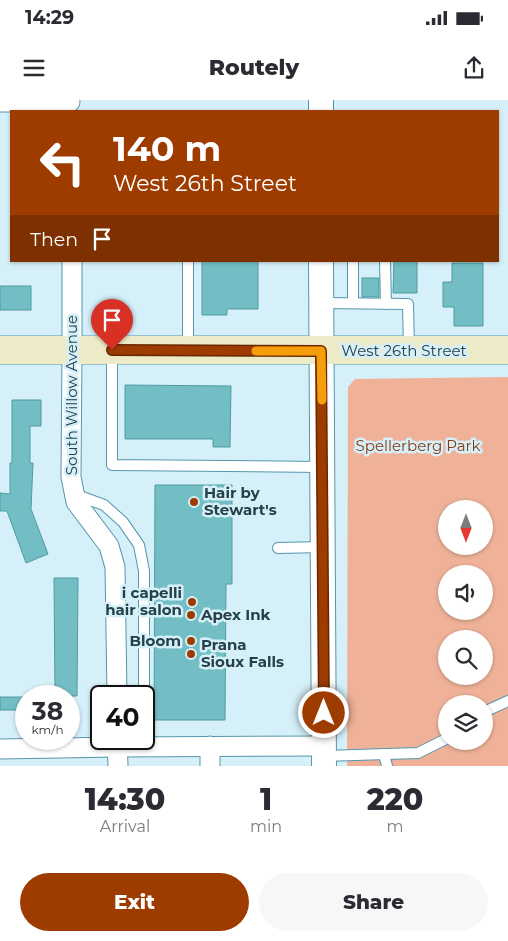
<!DOCTYPE html>
<style>
:root{--surface:#fff;--page:#f7f7f7;--text:#2b2b33;--muted:#7c7c81;--accent:#9e3c00}
body{margin:0;font-family:Montserrat,sans-serif;background:var(--page);color:var(--text);height:100vh;display:flex;flex-direction:column;font-size:19px;white-space:nowrap}
*{box-sizing:border-box;margin:0}
p{font-size:16px;color:var(--muted)}
.icon{flex:none;width:28px;height:28px;fill:none;stroke:currentColor;stroke-width:2;stroke-linecap:round;stroke-linejoin:round}
.map{position:relative;height:666px;overflow:hidden}
.details{display:flex;flex-direction:column;background:var(--surface);flex:1}
.details>*{flex:none}
.guide{position:absolute;left:10px;top:10px;width:489px;height:152px;border-radius:0px;box-shadow:0 1px 4px #0004;background:#9e3c00;color:#fff;overflow:hidden}
.needle{width:32px;rotate:180deg}
.controls{position:absolute;left:438px;top:400px;display:grid;gap:10px}
.controls a{display:grid;place-items:center;width:55px;height:55px;border-radius:50%;background:var(--surface);box-shadow:0 1px 4px #0004;font-size:25px}
.speed{position:absolute;left:15px;top:585px;display:flex;gap:10px;font-size:25px;font-weight:700;text-align:center}
.speed>*{display:grid;place-content:center;width:65px;height:65px;border-radius:50%;background:var(--surface);box-shadow:0 1px 4px #0004;line-height:1}
.speed small{font-size:12px;font-weight:400}
.speed .limit{border:2px solid #111;border-radius:8px;background:#fff;color:#111}
.pin{position:absolute;display:grid;place-items:center;width:42px;height:42px;color:#fff;margin:-51px -21px;border-radius:50% 50% 50% 0;rotate:-45deg;box-shadow:0 0 5px #0007}
.pin .icon{rotate:45deg}
.me{position:absolute;width:55px;margin:-28px;rotate:0deg;stroke-linejoin:round;filter:drop-shadow(0 0 4px #0008)}
.turn{display:flex;align-items:center;gap:18px;height:105px;padding:0 20px;font-size:22px}
.turn .icon{width:65px;height:65px;stroke-width:2.5}
.turn b{display:block;font-size:35px;line-height:42px}
.then{display:flex;align-items:center;height:48px;padding:0 20px;background:#0003;gap:10px;font-size:19px}
.eta{display:flex;justify-content:space-evenly;align-items:center;height:85px;text-align:center}
.eta b{font-size:30px;font-weight:800;line-height:35px}
.primary-button{display:flex;gap:10px;margin-top:auto;padding:10px 20px}
.primary-button a{flex:1;height:58px;border-radius:30px;background:var(--accent);color:#fff;font-size:20px;font-weight:800;line-height:58px;text-align:center}
.primary-button a+a{background:var(--page);color:var(--text)}
.status{display:flex;justify-content:space-between;align-items:center;height:35px;padding:0 25px;background:var(--surface);direction:ltr}
.status svg{height:14px;fill:currentColor}
header{display:flex;justify-content:space-between;align-items:center;height:65px;padding:0 20px;background:var(--surface);font-size:22px;font-weight:800}
.map>svg:first-child{display:block}
</style>
<div class="status"><b>14:29</b><svg viewBox="0 0 49 12"><path d="M0 12V9h3v3zM5 12V6h3v6zM10 12V3h3v9zM15 12V0h3v12zM26 1h20v11H26zM47 4h2v5h-2z"/></svg></div>
<header><svg class="icon" aria-label="menu" viewBox="0 0 24 24"><path d="M4 6h16M4 12h16M4 18h16"/></svg>Routely<svg class="icon" aria-label="share" viewBox="0 0 24 24"><path d="M12 15V3M7 8l5-5 5 5M5 13v7h14v-7"/></svg></header>
<div class="map">
<svg width="508" height="666" viewBox="0 0 508 666">
<rect width="100%" height="100%" fill="#d6f0f9"/>
<path fill="#efb298" fill-rule="evenodd" d="M508,277v389h-161l1,-379 7,-8zM446,409h38v37h-38zM446,474h38v37h-38zM446,539h38v37h-38zM446,604h38v37h-38z"/>
<g fill="#73bdc4" stroke="#519ba1">
<path d="M202,161h56v48h-31v6h-25z"/>
<path d="M394,161h23v32h-24z"/>
<path d="M452,163h31v63h-29v-19h-11v-25h9z"/>
<rect x="362" y="178" width="17" height="19"/>
<rect x="0" y="186" width="31" height="24"/>
<path d="M125,285l106,1 -1,61h-17v-8h-88z"/>
<path d="M12,300h29v26h-11v37h3l-2,46 17,45 -22,9 -19,-52h-7v-18l10,1v-31h2z"/>
<path d="M155,385h77v99h-6l-1,136h-71z"/>
<path d="M54,478h24l-1,118h-22z"/>
<rect x="0" y="597" width="26" height="13"/>
</g>
<g fill="none" stroke-linecap="round" stroke-linejoin="round">
<defs>
<g id="service">
<path d="M188,161v89"/>
<path d="M353,161v42"/>
<path d="M385,161l1,43"/>
<path d="M321,203l87,1 1,46"/>
<path d="M112,252v113l210,2"/>
<path d="M74,394l30,11 19,17 16,23 5,26v176"/>
<path d="M278,448l45,-1"/>
<path d="M484,612l24,-11"/>
<path d="M384,654l3,12"/>
<path d="M324,656l94,-3 28,-14"/>
</g>
<g id="minor">
<path d="M0,2h70"/>
<path d="M72,161v89l-1,127 5,25 33,44 6,21 2,129"/>
<path d="M117,639l1,27"/>
<path d="M0,649l118,-2 206,-1"/>
<path d="M210,666v-20"/>
</g>
<g id="tertiary">
<path d="M321,0v11"/>
<path d="M321,161l3,505"/>
</g>
<path id="secondary" d="M0,250h508"/>
</defs>
<use href="#service" stroke="#5696ad" stroke-width="12"/>
<use href="#minor" stroke="#5696ad" stroke-width="21"/>
<use href="#tertiary" stroke="#5696ad" stroke-width="26"/>
<use href="#secondary" stroke="#5696ad" stroke-width="29"/>
<use href="#service" stroke="#fff" stroke-width="10"/>
<use href="#minor" stroke="#fff" stroke-width="19"/>
<use href="#tertiary" stroke="#fff" stroke-width="24"/>
<use href="#secondary" stroke="#edeac8" stroke-width="28"/>
</g>
<g fill="none" stroke-linecap="round" stroke-linejoin="round">
<defs>
<path id="route" d="M112,250l209,1 3,362"/>
</defs>
<use href="#route" stroke="#672700" stroke-width="12"/>
<use href="#route" stroke="#9e3c00" stroke-width="9"/>
<path stroke="#f59e0b" stroke-width="9" d="M256,251h65l1,49"/>
</g>
<g fill="#9e3c00" stroke="#d6f0f9" stroke-width="2">
<circle cx="194" cy="402" r="5"/>
<circle cx="192" cy="502" r="5"/>
<circle cx="191" cy="515" r="5"/>
<circle cx="191" cy="541" r="5"/>
<circle cx="191" cy="554" r="5"/>
</g>
<g text-anchor="middle" stroke-width="5" stroke-linejoin="round" paint-order="stroke">
<g font-size="15" fill="#254049" stroke="#d6f0f9">
<text x="404" y="256">West 26th Street</text>
<text transform="translate(72 295) rotate(-90)" y="5">South Willow Avenue</text>
</g>
<g font-size="15" fill="#853914" stroke="#d6f0f9">
<text x="418" y="351">Spellerberg Park</text>
</g>
<g font-size="15" font-weight="bold" fill="#254049" stroke="#d6f0f9" text-anchor="start">
<text x="204" y="398">Hair by<tspan x="204" dy="17">Stewart's</tspan></text>
<text x="182" y="498" text-anchor="end">i capelli<tspan x="182" dy="17">hair salon</tspan></text>
<text x="201" y="520">Apex Ink</text>
<text x="181" y="546" text-anchor="end">Bloom</text>
<text x="201" y="550">Prana<tspan x="201" dy="17">Sioux Falls</tspan></text>
</g>
</g>
</svg>
<div class="controls">
<a><svg class="needle" viewBox="-14 -14 28 28"><path d="M0-13l5 13h-10z" fill="#e53935"/><path d="M0 13l5-13h-10z" fill="#7c7c81"/></svg></a>
<a><svg class="icon" aria-label="sound" viewBox="0 0 24 24"><path d="M4 9h4l5-4v14l-5-4H4zM17 9q2 3 0 6"/></svg></a>
<a><svg class="icon" aria-label="search" viewBox="0 0 24 24"><circle cx="10" cy="10" r="6"/><path d="M15 15l6 6"/></svg></a>
<a><svg class="icon" aria-label="layers" viewBox="0 0 24 24"><path d="M12 4l9 5-9 5-9-5zM3 14l9 5 9-5"/></svg></a>
</div>
<div class="speed"><div>38<small>km/h</small></div><div class="limit">40</div></div>
<div class="pin" style="left:112px;top:250px;background:#d93025"><svg class="icon" aria-label="arrive" viewBox="0 0 24 24"><path d="M6 21V4h12l-3 4 3 4H6"/></svg></div>
<svg class="me" style="left:324px;top:613px" viewBox="-20 -20 40 40"><circle r="17" fill="#9e3c00" stroke="#fff" stroke-width="3"/><path d="M0-11L8 9 0 5-8 9z" fill="#fff"/></svg>
<div class="guide">
<div class="turn"><svg class="icon" aria-label="left" viewBox="0 0 24 24"><path d="M17 20v-9H6M10 6l-5 5 5 5"/></svg><div><b>140 m</b>West 26th Street</div></div>
<div class="then">Then<svg class="icon" aria-label="arrive" viewBox="0 0 24 24"><path d="M6 21V4h12l-3 4 3 4H6"/></svg></div>
</div>
</div>
<section class="details">
<div class="eta">
<div><b>14:30</b><p>Arrival</p></div>
<div><b>1</b><p>min</p></div>
<div><b>220</b><p>m</p></div>
</div>
<div class="primary-button"><a>Exit</a><a>Share</a></div>
</section>
